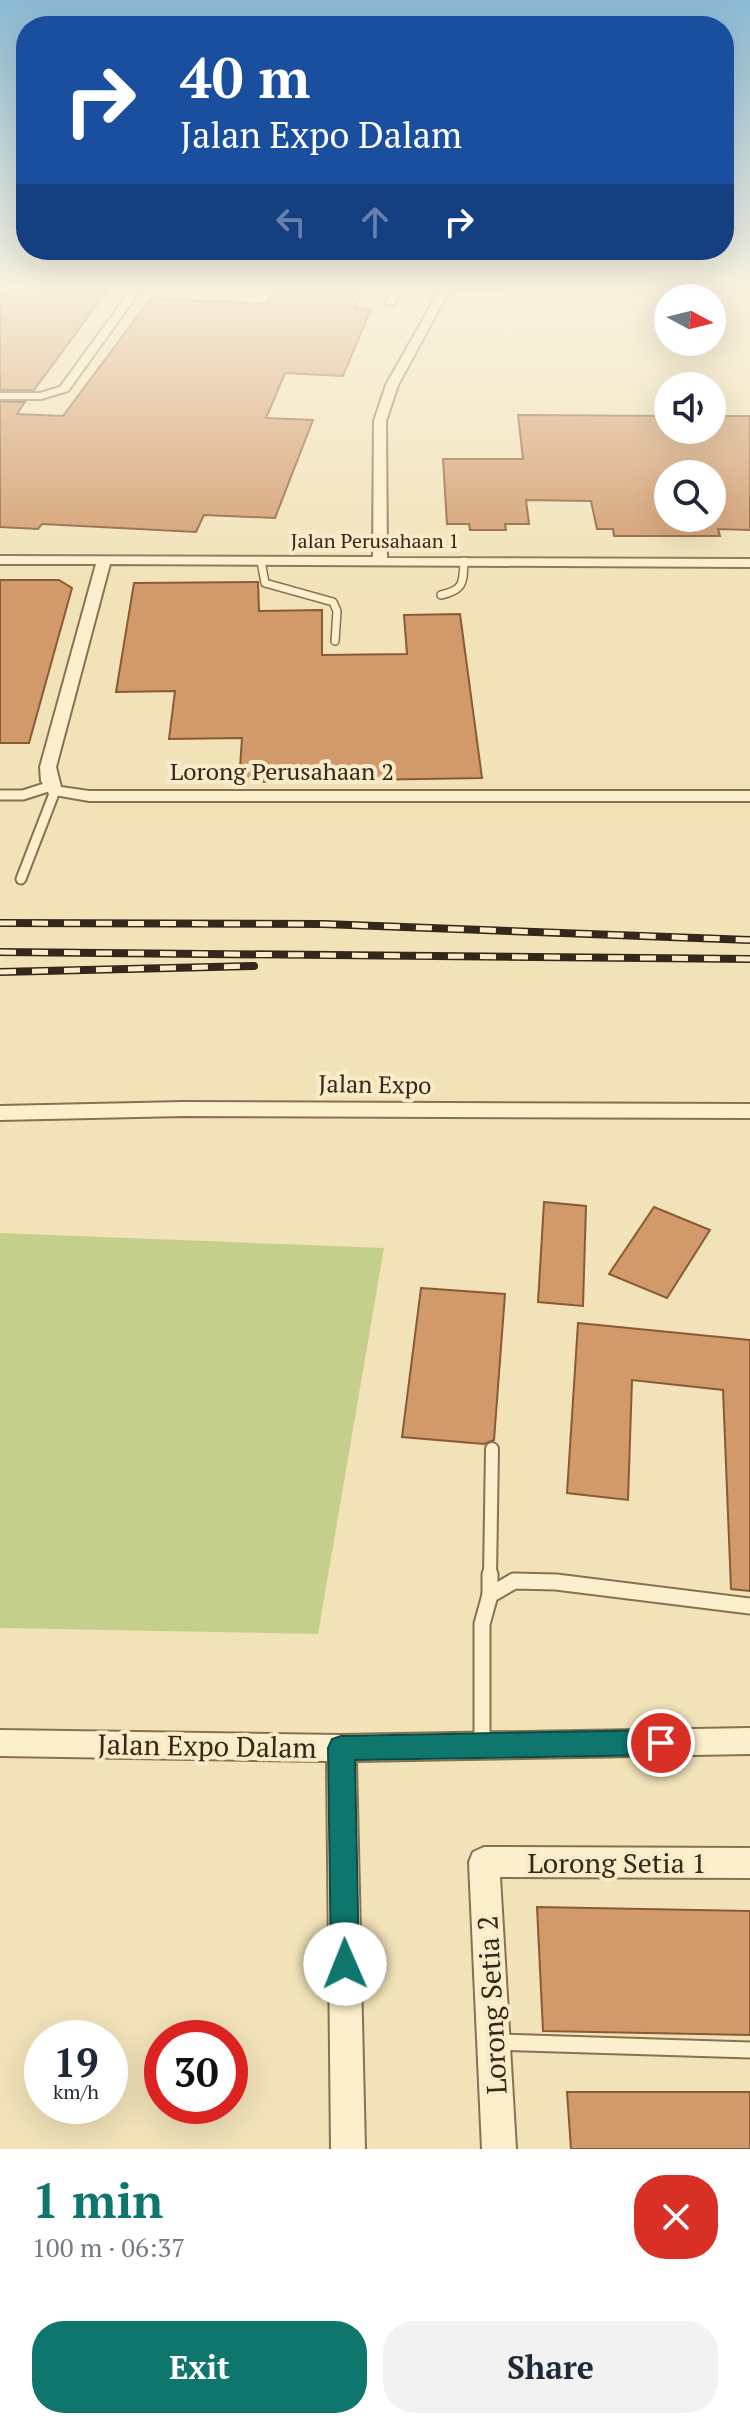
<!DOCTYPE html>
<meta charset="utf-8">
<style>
:root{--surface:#fff;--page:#f2f2f3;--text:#1f2937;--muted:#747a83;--accent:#0f766e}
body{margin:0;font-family:"PT Serif",serif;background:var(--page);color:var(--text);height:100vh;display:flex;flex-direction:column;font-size:30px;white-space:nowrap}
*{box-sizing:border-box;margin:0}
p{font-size:26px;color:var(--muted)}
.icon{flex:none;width:44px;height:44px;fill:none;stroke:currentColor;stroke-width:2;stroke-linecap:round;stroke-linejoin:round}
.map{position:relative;height:2149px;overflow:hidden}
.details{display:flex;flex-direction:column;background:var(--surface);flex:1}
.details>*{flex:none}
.hud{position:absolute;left:16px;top:16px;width:718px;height:244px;border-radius:32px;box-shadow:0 8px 32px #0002;background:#1a4fa0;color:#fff;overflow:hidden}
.needle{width:52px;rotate:97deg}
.fabs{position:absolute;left:654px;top:284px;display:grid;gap:16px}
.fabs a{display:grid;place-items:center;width:72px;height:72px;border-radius:50%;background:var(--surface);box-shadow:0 8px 32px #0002;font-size:40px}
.speed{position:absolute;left:24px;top:2020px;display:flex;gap:16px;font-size:40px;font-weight:700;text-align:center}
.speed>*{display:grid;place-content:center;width:104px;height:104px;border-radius:50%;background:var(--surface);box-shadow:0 8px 32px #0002;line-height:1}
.speed small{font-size:20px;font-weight:400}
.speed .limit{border:12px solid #d22;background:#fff;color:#111}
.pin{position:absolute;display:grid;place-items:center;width:68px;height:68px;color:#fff;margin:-34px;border:4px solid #fff;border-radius:50%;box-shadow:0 2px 8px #0007}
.me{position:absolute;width:88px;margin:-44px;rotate:359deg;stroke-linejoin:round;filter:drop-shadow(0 0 6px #0008)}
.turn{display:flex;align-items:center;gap:28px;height:168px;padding:0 32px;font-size:36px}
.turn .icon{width:104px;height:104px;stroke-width:2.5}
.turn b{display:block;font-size:56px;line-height:68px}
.lanes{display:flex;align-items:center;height:76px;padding:0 32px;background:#0003;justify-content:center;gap:40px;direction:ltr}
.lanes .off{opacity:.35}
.round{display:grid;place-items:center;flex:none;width:84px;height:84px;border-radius:32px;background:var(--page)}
.head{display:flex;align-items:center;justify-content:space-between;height:136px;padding:0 32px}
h1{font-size:48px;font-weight:600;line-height:60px;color:var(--accent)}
.action{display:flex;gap:16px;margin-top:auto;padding:16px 32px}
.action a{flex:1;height:92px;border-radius:32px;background:var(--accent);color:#fff;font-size:32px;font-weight:600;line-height:92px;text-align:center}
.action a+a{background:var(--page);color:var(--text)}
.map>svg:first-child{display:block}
</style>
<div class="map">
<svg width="750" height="2149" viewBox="0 0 750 2149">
<rect width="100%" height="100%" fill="#f1e2b8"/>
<path fill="#c5cf8c" d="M0,1233l384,15 -66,386 -318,-6z"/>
<g fill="#d2996a" stroke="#895a36" stroke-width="2" fill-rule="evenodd">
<path d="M11,284h101l-78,106h-34v-94z"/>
<path d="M275,288l87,4 -8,16 17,1 -28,67 -58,-3 -19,45 47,2 -38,98 -71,-3 -8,17 -154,-8 -4,5 -38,-2v-125h25l-8,12 46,2 88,-118 115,6z"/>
<path d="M518,415l150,1v14h44v-14h38v114l-32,-1 2,7h-106l-1,-7h-16l-6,-28 -65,-1 3,24h-24l1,6h-36l-1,-6h-22l-4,-65h80zM668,474h44v44h-44z"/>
<path d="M0,580h59l13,8 -43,155h-29z"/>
<path d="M258,582l1,29 63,-1v45l85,-1 -3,-39 56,-1 22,164 -243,4 3,-44 -73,1 6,-48 -59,1 18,-109z"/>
<path d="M544,1202l42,4 -3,100 -45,-4z"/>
<path d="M654,1207l56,23 -43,68 -58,-24z"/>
<path d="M421,1288l84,6 -11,146 -10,4 -82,-7z"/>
<path d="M578,1323l172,17v251l-19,-2 -8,-199 -91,-10 -4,120 -61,-7z"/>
<path d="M537,1907l213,4v124l-207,-4z"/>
<path d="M567,2092h183v57h-179z"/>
</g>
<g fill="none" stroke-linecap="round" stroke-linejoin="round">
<defs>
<g id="service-far3">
<path d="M261,561l4,22 68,19 4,9 -2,30"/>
<path d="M441,595c23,-5 22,-12 23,-34"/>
</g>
<g id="service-far2">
<path d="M0,795h23l28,-9"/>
<path d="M21,879l34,-88"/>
</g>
<path id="service-far1" d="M490,1576l2,-127"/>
<g id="service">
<path d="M490,1595v-21"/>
<path d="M482,1744v-120l8,-29 24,-14 42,1 194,24"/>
<path d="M496,2042l254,8"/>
</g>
<g id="minor">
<path d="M135,284h10l-77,107 -27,8h-41v-6h40l20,-6z"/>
<path d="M394,284h10l-10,20h-8z"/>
<path d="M443,284l307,1v6l-300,-2 -52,96 -12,36 1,137 363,1v8l-640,-3 -54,203 5,20 28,4h661v10h-661l-40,-7 -8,-13 -1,-14 56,-203h-96v-8l373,1 1,-136 12,-36z"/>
<path d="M183,1102l567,2v14l-567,-2 -183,4v-14z"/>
<path d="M750,1728v26l-394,7 9,388h-34l-4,-388 -327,-5v-26l341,5z"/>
<path d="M484,1847l266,1v30l-250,-1 16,272h-34l-13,-287 4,-10z"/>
</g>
</defs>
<use href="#service-far3" stroke="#887152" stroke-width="10"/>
<use href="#service-far2" stroke="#887152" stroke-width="13"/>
<use href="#service-far1" stroke="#887152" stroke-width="16"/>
<use href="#service" stroke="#887152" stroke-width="19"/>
<use href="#minor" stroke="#887152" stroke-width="4"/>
<use href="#service-far3" stroke="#fcefcb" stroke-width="7"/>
<use href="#service-far2" stroke="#fcefcb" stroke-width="9"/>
<use href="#service-far1" stroke="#fcefcb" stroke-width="12"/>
<use href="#service" stroke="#fcefcb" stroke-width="15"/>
<use href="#minor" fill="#fcefcb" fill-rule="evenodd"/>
<defs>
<g id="rail">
<path d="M0,923l324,1 426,16"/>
<path d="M0,952l750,7"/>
<path d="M0,972l254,-6"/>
</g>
</defs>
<use href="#rail" stroke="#352719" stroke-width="8"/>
<use href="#rail" stroke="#f8ecc8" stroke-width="5" stroke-dasharray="16" stroke-linecap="butt"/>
</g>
<linearGradient id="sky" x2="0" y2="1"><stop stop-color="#8ab9d4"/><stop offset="0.49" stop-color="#f9f2df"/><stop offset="1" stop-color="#f9f2df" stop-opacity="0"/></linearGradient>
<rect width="750" height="585" fill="url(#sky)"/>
<path fill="#0f766e" stroke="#0a4d48" stroke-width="2" d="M661,1730l9,4 4,9 -4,8 -9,4 -306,5 4,204 -4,10 -10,4 -10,-4 -4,-10 -3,-216 4,-9 9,-3z"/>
<g text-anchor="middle" stroke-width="8" stroke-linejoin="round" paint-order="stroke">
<g font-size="20" fill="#352719" stroke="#f8ecc8">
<text x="375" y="548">Jalan Perusahaan 1</text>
</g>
<g font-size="24" fill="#352719" stroke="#f8ecc8">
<text x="282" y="780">Lorong Perusahaan 2</text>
<text transform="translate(375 1085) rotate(1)" y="8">Jalan Expo</text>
</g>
<g font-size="28" fill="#352719" stroke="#f8ecc8">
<text transform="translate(207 1746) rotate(1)" y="10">Jalan Expo Dalam</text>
<text x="617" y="1873">Lorong Setia 1</text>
<text transform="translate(492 2005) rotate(-93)" y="10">Lorong Setia 2</text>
</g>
</g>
</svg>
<div class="fabs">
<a><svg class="needle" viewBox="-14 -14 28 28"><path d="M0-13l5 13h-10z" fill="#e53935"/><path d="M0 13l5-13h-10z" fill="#747a83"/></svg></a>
<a><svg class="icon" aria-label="sound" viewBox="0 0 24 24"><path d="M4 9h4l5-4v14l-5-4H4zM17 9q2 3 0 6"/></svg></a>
<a><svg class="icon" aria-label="search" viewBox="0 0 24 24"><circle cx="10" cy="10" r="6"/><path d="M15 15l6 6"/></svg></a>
</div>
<div class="speed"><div>19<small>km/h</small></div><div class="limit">30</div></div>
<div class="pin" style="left:661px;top:1743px;background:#d93025"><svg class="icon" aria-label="arrive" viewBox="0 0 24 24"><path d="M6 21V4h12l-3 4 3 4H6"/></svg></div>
<svg class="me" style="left:345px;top:1964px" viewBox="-20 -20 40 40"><circle r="19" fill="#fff"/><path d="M0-13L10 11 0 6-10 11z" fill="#0f766e"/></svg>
<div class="hud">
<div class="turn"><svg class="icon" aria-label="right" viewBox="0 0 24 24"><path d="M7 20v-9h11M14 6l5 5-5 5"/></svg><div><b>40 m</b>Jalan Expo Dalam</div></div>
<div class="lanes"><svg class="icon off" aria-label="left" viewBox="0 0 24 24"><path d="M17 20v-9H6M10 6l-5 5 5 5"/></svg><svg class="icon off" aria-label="ahead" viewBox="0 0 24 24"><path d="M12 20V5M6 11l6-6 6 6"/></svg><svg class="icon" aria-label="right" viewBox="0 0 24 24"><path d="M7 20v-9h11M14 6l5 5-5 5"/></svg></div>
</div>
</div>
<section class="details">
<div class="head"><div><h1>1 min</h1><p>100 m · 06:37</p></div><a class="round" style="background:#d93025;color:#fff"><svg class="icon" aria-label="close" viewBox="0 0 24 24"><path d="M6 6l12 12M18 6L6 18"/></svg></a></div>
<div class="action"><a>Exit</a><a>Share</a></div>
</section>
